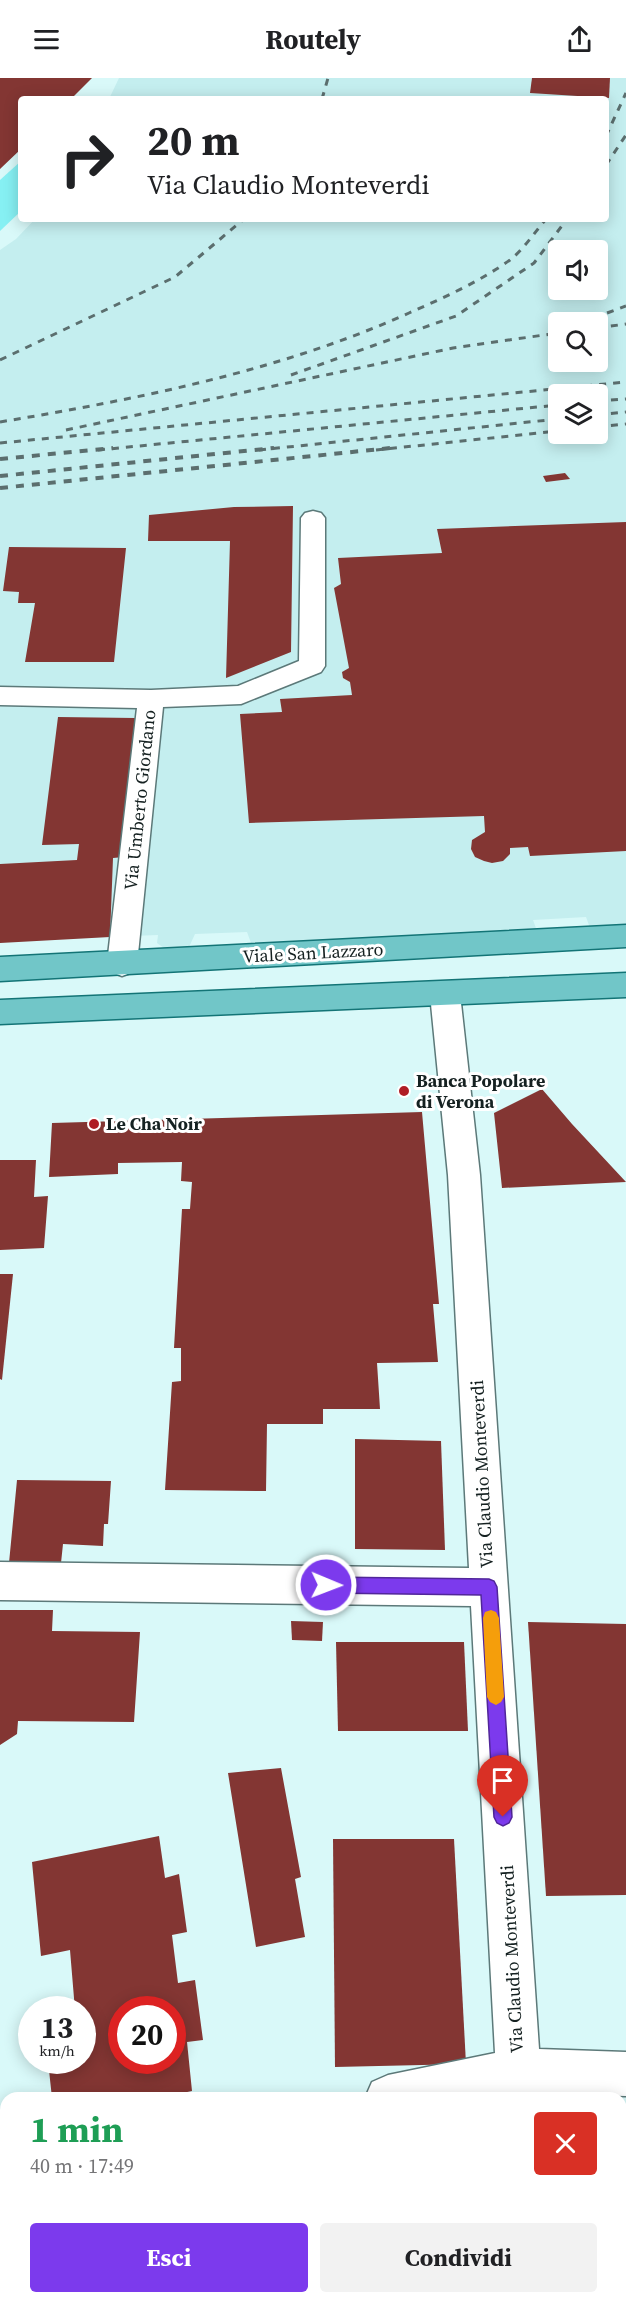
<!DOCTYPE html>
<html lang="it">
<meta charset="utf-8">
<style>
:root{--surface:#fff;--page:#f2f2f2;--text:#202124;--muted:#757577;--accent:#7c3aed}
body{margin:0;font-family:"Source Serif 4",serif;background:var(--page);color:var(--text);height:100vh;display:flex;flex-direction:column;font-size:22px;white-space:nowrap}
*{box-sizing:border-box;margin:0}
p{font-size:20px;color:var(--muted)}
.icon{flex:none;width:33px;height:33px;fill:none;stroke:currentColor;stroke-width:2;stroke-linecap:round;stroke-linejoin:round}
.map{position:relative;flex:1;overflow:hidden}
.details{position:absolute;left:0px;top:2014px;width:627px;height:212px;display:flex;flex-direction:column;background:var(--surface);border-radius:18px 18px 0 0;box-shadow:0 3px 15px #0003}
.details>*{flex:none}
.hud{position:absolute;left:18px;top:18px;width:591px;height:126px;border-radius:6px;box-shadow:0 3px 15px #0003;background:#fff;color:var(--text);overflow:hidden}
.controls{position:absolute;left:548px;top:162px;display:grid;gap:12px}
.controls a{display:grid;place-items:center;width:60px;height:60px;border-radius:6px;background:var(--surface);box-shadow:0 3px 15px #0003;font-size:30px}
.speed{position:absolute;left:18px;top:1918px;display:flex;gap:12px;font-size:30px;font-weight:700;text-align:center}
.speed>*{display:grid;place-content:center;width:78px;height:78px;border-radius:50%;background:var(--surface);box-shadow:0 3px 15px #0003;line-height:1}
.speed small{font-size:15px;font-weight:400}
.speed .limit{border:9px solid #d22;background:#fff;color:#111}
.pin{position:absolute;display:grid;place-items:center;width:51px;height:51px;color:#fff;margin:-62px -26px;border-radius:50% 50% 50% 0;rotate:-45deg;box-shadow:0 0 6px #0007}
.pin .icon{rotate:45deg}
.me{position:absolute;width:66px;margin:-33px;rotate:91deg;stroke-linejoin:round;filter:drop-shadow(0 0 4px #0008)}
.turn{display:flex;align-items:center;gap:21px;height:126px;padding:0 30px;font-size:27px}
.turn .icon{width:78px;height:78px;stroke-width:2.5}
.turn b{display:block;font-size:42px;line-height:51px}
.round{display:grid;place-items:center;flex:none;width:63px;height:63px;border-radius:6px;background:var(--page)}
.overview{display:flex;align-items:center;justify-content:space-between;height:102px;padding:0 30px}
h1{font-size:36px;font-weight:700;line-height:45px;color:#1e9e55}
.primary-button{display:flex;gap:12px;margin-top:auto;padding:12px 30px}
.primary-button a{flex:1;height:69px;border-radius:6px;background:var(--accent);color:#fff;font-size:24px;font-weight:700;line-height:69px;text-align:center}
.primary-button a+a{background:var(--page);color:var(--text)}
header{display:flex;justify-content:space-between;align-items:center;height:78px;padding:0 30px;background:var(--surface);font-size:27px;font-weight:700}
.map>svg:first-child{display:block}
</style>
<header><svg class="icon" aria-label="menu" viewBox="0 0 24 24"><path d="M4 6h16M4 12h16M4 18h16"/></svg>Routely<svg class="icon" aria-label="share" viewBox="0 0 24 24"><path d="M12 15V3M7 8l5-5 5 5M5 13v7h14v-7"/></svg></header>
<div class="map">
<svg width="626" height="2225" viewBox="0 0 626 2225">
<rect width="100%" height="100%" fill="#d9f9f9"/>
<path fill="#c4eeef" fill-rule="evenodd" d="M119,0h507v849l-36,1 -4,-11 -53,3 4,11 -233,11 -53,1 -4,-11 -52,2 -6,13 -25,1 -7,-5 1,-8 -158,6v-691l16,-11 19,-20h571v-120h-497zM558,172h39v40h-39zM558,244h39v40h-39zM558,316h39v40h-39z"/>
<path fill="#86f0f3" d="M21,83v50l-21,20v-51z"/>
<g fill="#833633" fill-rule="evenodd">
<path d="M0,0h92l-21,21h-50v50l-21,20z"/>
<path d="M532,0h78l-1,20 -79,-5z"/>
<path d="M565,395l5,6 -24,3 -3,-6z"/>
<path d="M293,428l-2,146 -65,26 4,-137h-82l1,-26 85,-8z"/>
<path d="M626,444v329l-96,5 -2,-9 -18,1v6l-7,7 -11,2 -8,-2 -9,-4 -4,-8 1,-9 13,-8 -1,-16 -235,7 -9,-109 42,-2 -2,-13 72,-4 -2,-13 -7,-4 -1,-6 7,-4 -15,-80 7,-4 -3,-26 104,-5 -5,-24z"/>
<path d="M9,469l117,1 -12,114h-89l10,-59h-17l1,-11 -16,-1z"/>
<path d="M58,639l77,1 -11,139 -11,1 -3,79 -110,6v-79l77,-4 2,-16 -37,1z"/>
<path d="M542,1011l30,35 54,58 -124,6 -8,-75z"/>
<path d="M422,1034l17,192h-6l5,58 -61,1 3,46h-57v15h-56l-1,67 -101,-1 7,-108 9,-1v-33h-7l8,-139h8l2,-27 -11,-1 1,-19 -64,1v11l-69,3 3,-54z"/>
<path d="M0,1082h36l-2,37 14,-1 -4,52 -44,2z"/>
<path d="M0,1196h13l-11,106 -2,-1z"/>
<path d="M355,1361l86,2 4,109 -90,-1z"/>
<path d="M17,1402l94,1 -3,43h-4l-1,22 -40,-2 -2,19h-52z"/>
<path d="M0,1532h53l-1,21 88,1 -6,90 -116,-1 -1,13 -17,11z"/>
<path d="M291,1543l32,1 -1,19 -30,-1z"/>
<path d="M528,1544l98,2v271l-80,1z"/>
<path d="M336,1564h128l4,89h-130z"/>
<path d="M281,1690l20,109 -6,2 10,58 -49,10 -28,-174z"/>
<path d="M159,1758l6,42 14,-4 8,58 -15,3 6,48 17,-3 8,60 -16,2 5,49 -33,7h-107l-4,-37h34v-51h-7l-5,-60 -29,6 -9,-94zM122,1932h50v51h-50z"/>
<path d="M333,1761h121l12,225 -131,3z"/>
<rect x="375" y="2220" width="100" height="5"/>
</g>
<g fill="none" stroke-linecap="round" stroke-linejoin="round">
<defs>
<g id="minor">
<path d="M313,433l8,2 4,5v148l-4,6 -80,32 -78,3 -26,257 -4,8 -11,4 -11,-4 -4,-8 30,-256 -137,-3v-18l151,3 87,-4 61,-25 2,-143 4,-5z"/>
<path d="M445,904l11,4 4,8 20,181 59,874 87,3v44l-84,-2v4h-177l7,-16 16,-7 107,-22 -24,-447 -471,-6v-38l469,6 -21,-393 -18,-181 4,-8z"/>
<path d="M6,2079v46l-6,1v-46z"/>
<rect x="508" y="2220" width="48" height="5"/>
</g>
<g id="major">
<path d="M626,847v22l-626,34v-24z"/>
<path d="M626,895v24l-626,27v-24z"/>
</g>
</defs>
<use href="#minor" stroke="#5c7979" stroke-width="3"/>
<use href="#major" stroke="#137476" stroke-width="3"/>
<use href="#minor" fill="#fff" fill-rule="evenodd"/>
<use href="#major" fill="#71c6c8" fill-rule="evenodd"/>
<g stroke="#5b6e6e" stroke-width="3" stroke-dasharray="7 7" stroke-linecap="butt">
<path d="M322,21l6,-21"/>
<path d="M606,58l20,-43"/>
<path d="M606,87l20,-30"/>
<path d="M566,244l41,-9 19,-7"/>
<path d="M597,250l29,-4"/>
<path d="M0,282l175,-83 69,-58"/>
<path d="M291,297l165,-59 78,-53 33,-44"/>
<path d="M597,323l29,-2"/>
<path d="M597,337l29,-3"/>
<path d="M0,344c138,-23 280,-51 409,-109 34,-15 70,-31 101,-53 13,-10 25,-28 36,-41"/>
<path d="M597,349l29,-3"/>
<path d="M66,352l387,-82 105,-15"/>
<path d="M0,365l626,-61"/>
<path d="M98,372l460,-45"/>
<path d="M259,372l299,-31"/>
<path d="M376,372l182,-19"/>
</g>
<g stroke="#5b6e6e" stroke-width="4" stroke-dasharray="8 8" stroke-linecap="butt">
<path d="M0,381l113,-11"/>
<path d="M0,398l274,-28"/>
<path d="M0,410l391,-40"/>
</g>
</g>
<path fill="#7c3aed" stroke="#51269a" stroke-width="1.5" d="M326,1499l163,2 5,2 3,6 15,230 -3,6 -6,3 -6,-3 -3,-6 -13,-222 -155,-2 -6,-3 -2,-5 2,-6z"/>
<path fill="#f59e0b" d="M491,1532l5,2 3,6 5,79 -3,5 -5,3 -6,-3 -3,-5 -4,-79 2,-6z"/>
<g fill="#af1d25" stroke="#fff" stroke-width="2">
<circle cx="404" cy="1013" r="6"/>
<circle cx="94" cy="1046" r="6"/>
</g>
<g text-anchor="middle" stroke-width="6" stroke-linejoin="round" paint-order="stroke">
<g font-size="18" fill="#152121" stroke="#fff">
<text transform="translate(140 722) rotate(-84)" y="6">Via Umberto Giordano</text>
<text transform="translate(313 875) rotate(-3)" y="6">Viale San Lazzaro</text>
<text transform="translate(482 1396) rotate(-93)" y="6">Via Claudio Monteverdi</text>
<text transform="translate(512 1881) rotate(-93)" y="6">Via Claudio Monteverdi</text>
</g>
<g font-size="18" font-weight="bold" fill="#152121" stroke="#fff" text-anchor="start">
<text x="416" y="1009">Banca Popolare<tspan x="416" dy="21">di Verona</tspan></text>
<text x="106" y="1052">Le Cha Noir</text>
</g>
</g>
</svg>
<div class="controls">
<a><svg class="icon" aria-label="sound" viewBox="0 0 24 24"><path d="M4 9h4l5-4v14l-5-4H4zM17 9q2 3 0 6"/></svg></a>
<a><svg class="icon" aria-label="search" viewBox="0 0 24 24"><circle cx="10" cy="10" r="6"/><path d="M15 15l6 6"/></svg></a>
<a><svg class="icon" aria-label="layers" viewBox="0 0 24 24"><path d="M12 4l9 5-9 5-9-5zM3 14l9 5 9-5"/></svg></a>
</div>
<div class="speed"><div>13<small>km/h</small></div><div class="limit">20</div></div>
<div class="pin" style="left:503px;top:1739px;background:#d93025"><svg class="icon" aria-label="arrive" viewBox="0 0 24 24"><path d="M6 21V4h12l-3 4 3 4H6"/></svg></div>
<svg class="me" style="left:326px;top:1507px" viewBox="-20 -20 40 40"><circle r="17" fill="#7c3aed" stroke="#fff" stroke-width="3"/><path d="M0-11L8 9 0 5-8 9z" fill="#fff"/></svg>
<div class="hud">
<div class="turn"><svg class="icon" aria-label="right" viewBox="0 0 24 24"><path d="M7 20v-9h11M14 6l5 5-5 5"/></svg><div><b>20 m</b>Via Claudio Monteverdi</div></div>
</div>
<section class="details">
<div class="overview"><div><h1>1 min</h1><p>40 m · 17:49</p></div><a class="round" style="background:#d93025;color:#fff"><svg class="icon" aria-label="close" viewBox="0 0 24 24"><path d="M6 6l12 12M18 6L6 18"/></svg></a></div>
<div class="primary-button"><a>Esci</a><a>Condividi</a></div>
</section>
</div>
